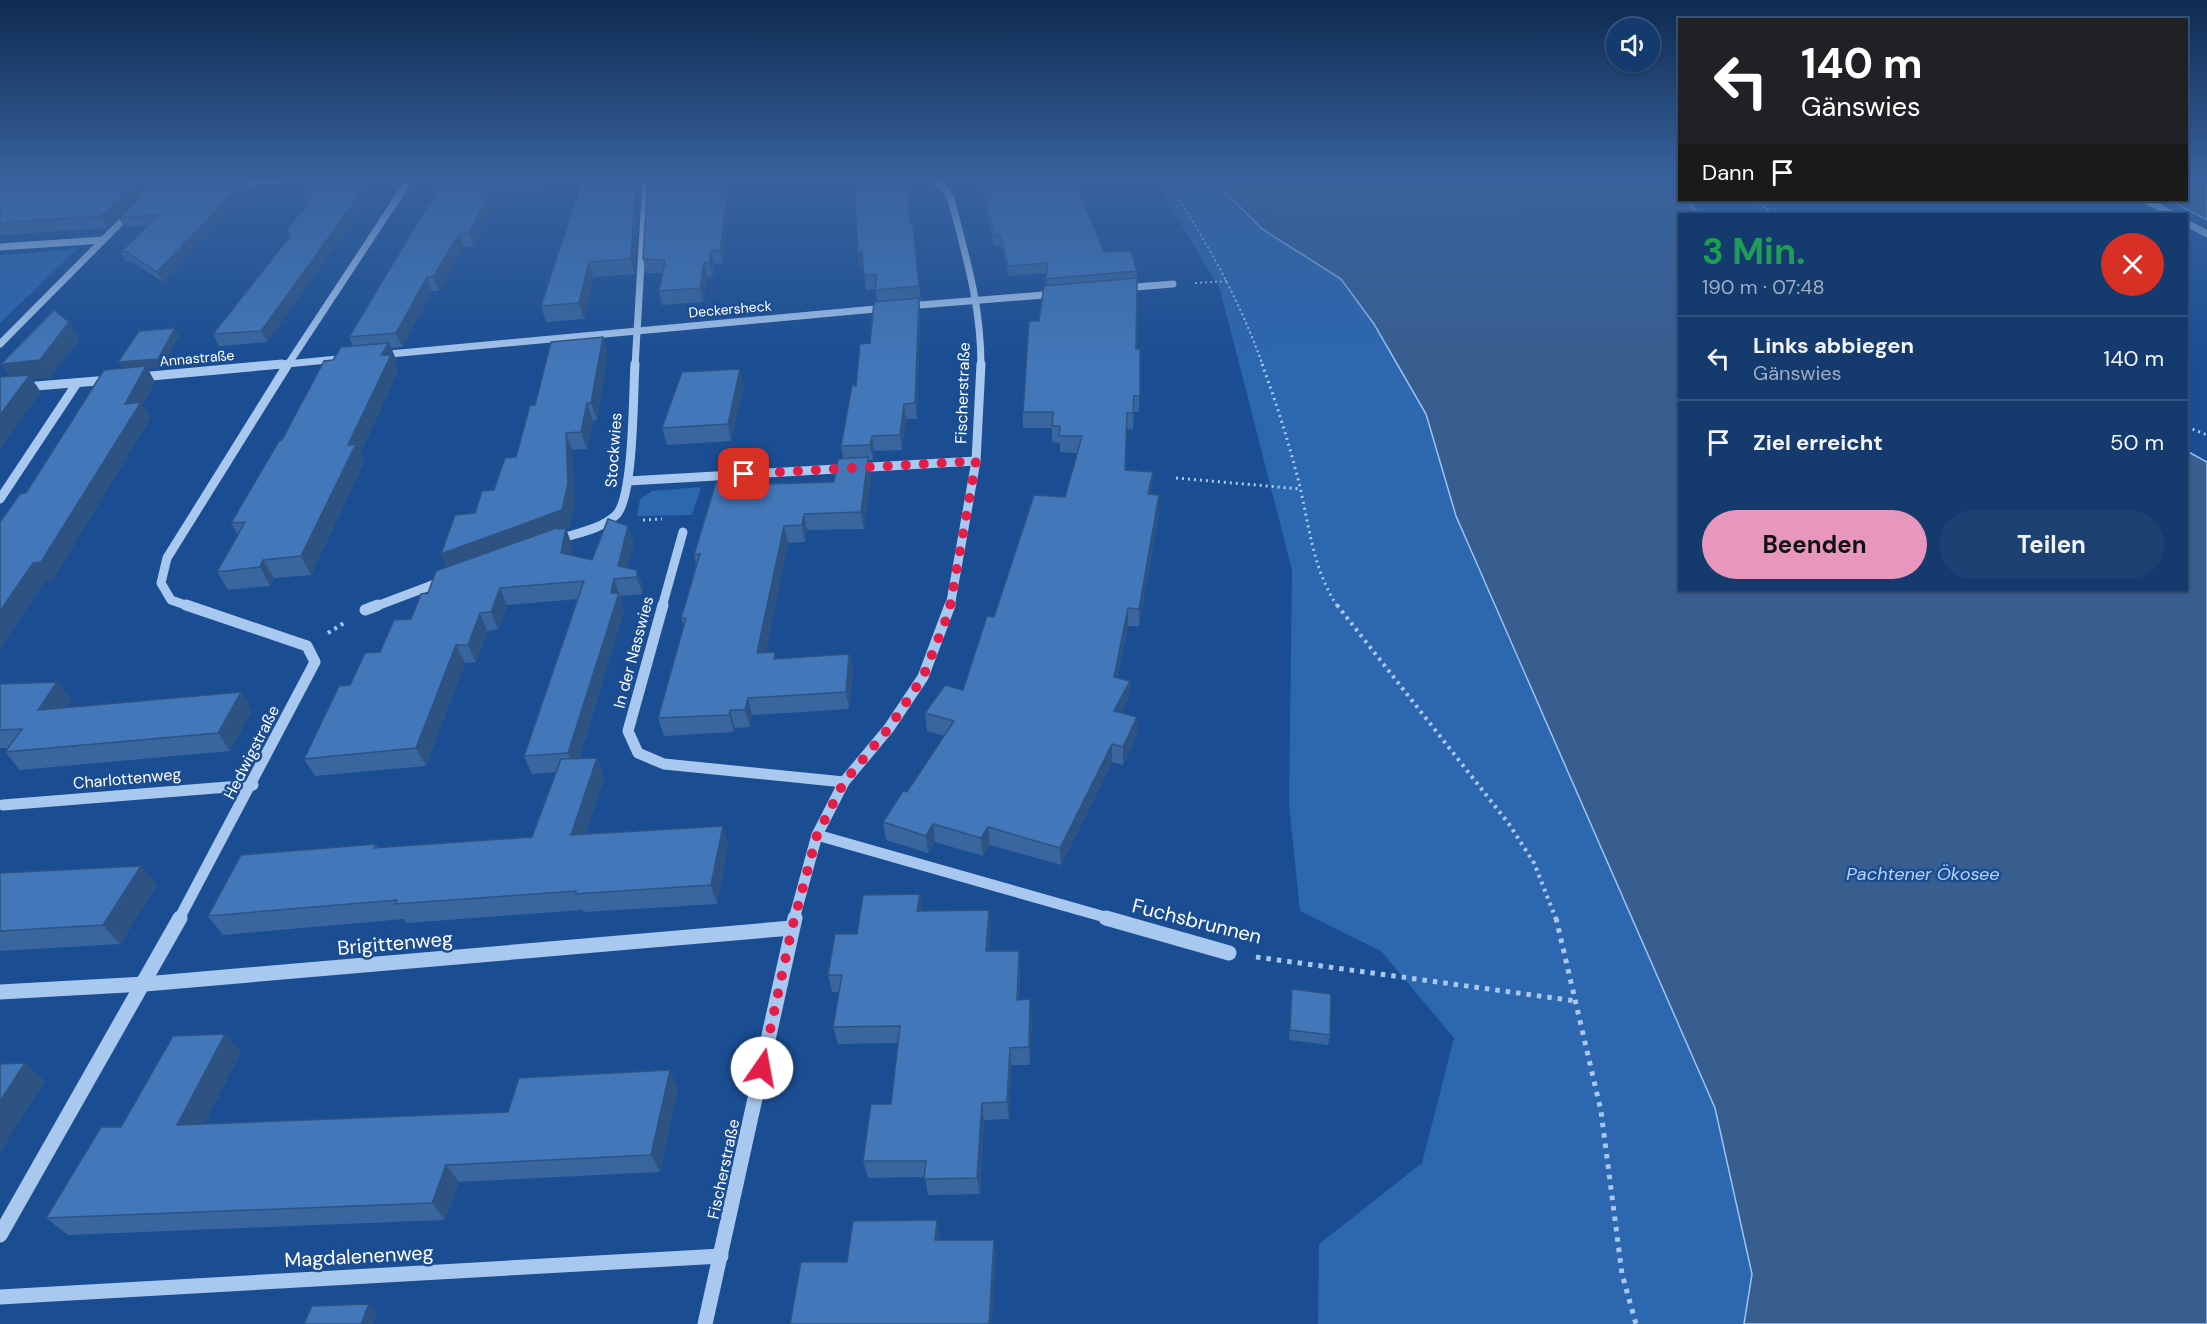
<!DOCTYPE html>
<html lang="de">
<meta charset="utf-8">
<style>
:root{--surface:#143a6e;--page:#1d4173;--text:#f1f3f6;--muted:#9dadc2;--line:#335481;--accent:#e797bd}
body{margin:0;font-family:"DM Sans",sans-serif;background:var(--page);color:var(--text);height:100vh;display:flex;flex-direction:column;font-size:22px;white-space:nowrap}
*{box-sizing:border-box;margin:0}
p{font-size:20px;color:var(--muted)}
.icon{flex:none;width:33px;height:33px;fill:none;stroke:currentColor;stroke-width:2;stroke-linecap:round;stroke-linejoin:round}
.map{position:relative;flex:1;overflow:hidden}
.sheet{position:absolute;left:1678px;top:213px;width:510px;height:378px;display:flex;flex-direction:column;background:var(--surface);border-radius:0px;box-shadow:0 2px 4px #0004,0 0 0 2px var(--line)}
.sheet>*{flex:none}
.banner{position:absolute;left:1678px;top:18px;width:510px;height:183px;border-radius:0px;box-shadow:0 2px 4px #0004,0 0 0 2px var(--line);background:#202124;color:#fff;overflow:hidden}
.fabs{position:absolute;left:1606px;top:18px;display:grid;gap:12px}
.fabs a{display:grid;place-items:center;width:54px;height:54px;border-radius:50%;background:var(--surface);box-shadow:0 2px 4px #0004,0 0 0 2px var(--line);font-size:30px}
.pin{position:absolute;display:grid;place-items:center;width:51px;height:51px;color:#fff;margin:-26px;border-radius:12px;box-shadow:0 3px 9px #0006}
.me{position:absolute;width:66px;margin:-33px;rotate:12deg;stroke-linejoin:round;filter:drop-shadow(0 0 4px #0008)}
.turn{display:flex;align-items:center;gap:21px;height:126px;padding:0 24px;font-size:27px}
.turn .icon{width:78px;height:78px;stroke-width:2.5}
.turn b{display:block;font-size:42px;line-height:51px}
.then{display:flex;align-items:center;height:57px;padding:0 24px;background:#0003;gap:12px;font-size:22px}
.round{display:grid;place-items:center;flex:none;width:63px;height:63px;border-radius:32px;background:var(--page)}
.overview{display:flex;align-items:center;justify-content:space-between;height:102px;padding:0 24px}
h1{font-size:36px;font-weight:700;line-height:45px;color:#1e9e55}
.button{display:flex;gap:12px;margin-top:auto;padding:12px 24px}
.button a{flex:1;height:69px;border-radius:36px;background:var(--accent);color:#111;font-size:24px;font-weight:700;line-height:69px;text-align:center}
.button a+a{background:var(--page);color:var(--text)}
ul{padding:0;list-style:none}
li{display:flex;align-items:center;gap:18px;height:84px;padding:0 24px;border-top:2px solid var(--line)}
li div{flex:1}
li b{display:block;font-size:22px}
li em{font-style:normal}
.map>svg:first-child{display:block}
</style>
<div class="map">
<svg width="2207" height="1324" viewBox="0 0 2207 1324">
<rect width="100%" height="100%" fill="#1a4d92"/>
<g fill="#2c67b0">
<path d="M1154,179h58l50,50 79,50 33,45 52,90 30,102 259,592 37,166 -8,50h-426l1,-80 103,-81 32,-125 -73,-87 -81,-40 -11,-106 3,-235 -72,-281z"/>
<path d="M77,249l-77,74v-68z"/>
<path d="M701,487l-9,28 -55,1 3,-17 12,-8z"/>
</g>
<g fill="#385e8f" stroke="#9cc3f1" stroke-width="1.5">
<path d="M1212,179h468v21h9l4,8 8,6h-21v376h507v-139l20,11v862h-463l8,-50 -37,-166 -259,-592 -30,-102 -52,-90 -33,-45 -79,-50z"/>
<path d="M2187,179h20v41l-38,-20h18z"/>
</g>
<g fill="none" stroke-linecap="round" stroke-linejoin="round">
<g stroke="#a9c8ef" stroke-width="2" stroke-dasharray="2 3" stroke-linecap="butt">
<path d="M1165,179c40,59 74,119 98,187"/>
<path d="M1755,200l19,14"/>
<path d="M1195,283l34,-2"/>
</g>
<g stroke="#a9c8ef" stroke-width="3" stroke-dasharray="2 4" stroke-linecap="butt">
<path d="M1262,364c14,38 26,76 36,115 11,43 14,90 40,128"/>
<path d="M2187,427l20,8"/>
<path d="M1176,478l125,11"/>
<path d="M643,520l19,-1"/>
</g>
<g stroke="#a9c8ef" stroke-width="4" stroke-dasharray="3 4.5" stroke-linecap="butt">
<path d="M1337,605l172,219 25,39 22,56"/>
<path d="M328,633l16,-10"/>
</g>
<g stroke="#a9c8ef" stroke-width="5" stroke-dasharray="4.5 6" stroke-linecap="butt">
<path d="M1556,918l45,193 21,163 14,50"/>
<path d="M1256,957l320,44"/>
</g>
<g stroke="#a9c8ef" stroke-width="7">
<path d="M713,179h61"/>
<path d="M931,179l12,8 8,12c15,58 30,106 30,167"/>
<path d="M229,183l65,-4"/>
<path d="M150,193l14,-14"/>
<path d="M2145,200l27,14"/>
<path d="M2187,223l20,11"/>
<path d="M0,247l103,-7"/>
<path d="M1123,288l50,-4"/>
<path d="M907,306l149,-12"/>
<path d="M0,344l131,-132"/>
<path d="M379,355l507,-47"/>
<path d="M266,366l82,-8"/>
<path d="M287,366l123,-187"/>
<path d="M635,366l11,-187"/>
</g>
<g stroke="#a9c8ef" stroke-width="9">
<path d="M140,377l142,-13"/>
<path d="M0,389l109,-9"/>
<path d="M628,481l348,-20"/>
<path d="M0,499l77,-116"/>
<path d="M556,540c20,-7 44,-10 60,-25 18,-17 17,-122 19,-151"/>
<path d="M191,607l-20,-7 -10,-17 6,-25 121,-194"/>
<path d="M374,607l69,-26"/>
<path d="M662,607l21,-75"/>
<path d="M950,607l26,-146 5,-97"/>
</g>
<g stroke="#a9c8ef" stroke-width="11">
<path d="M663,605l-35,126 10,22 26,11 180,18"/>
<path d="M365,610l13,-5"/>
<path d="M3,805l250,-20"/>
<path d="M817,835l295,84"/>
<path d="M179,919l136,-257 -8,-16 -121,-41"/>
<path d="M794,919l23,-84 27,-53 45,-54 34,-51 27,-72"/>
</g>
<g stroke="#a9c8ef" stroke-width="15">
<path d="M1106,918l123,35"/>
<path d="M0,992l145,-8 647,-56"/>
<path d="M0,1235l180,-317"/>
<path d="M0,1297l721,-41"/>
<path d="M705,1324l90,-406"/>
</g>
</g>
<g fill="#39669f">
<path d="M0,179h157l-50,49 -107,7z"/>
<path d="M168,179h34l-33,2z"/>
<path d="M318,179h58l2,5 -111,158 -48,4 -6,-12 76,-96 -3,-7 20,-27 -3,-8z"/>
<path d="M444,179h168v1l28,13 -5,81 -41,3 -10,42 -38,3 -5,-16 40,-121 -80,5 -27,57h-10l-25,44h-7l-30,56 -11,1 5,11 -2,3 4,9 -38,83 4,8 -53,113 -37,3 -4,8 -42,4 -11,-18 21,-37 -7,-12 102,-163 20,-14 -4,-9z"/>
<path d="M978,179h96l30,73 33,19 -1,78h4l-1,63h-5l-1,18 -6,-1 -1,41 27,2 -2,22 8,1v17l-20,114h-11l-11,51 13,4 -1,17 -7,15 15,4v18l-14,30 -11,-3 -51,103 -71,-20 -7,11 -48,-14 -7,11 -42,-13 -3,-18 24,-30 37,-56 -17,-5 -2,-18 38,-23 31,-73 71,-120 12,-44 -17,-1v-9l-8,-1v-14h-29v-16l23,-126 1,-13 -38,3 -8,-30h-7z"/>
<path d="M241,182l6,9 -84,91 -31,-20h-6l-5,-10 27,-26 -24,1 -5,-9z"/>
<path d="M733,187l-11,76 -8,1 -1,12 -6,1 -4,25 -41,3 -3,-14 4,-18h-17l-3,-14z"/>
<path d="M911,223h2l8,78h-2l1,11 -3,107h-11l-4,31 -28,1 -1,9h-4l2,14 -7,55 -57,1 -2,12 -17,1 -23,110 12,6 72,-5 4,17 -4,38 -97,6 -2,12 -15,1 -1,4 -70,4 -6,-18 26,-91 -3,-9 15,-53 -2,-10 75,-71 65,-2 9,-23 -2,-13 15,-60 14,-43 7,-41 -2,-13 -9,1 -3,-24 -3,2 -2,-15z"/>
<path d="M607,354l-10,66 -4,1 -6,28 -15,1 3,52 -6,26 -3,1 6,16 -2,10 22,5 42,-17 -7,25 10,2 6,17 -1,7 -22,2 4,14 -45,149 18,-1 7,19 -19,57 143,11 -11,59 -133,8 -2,-2 -175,13 -3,-4 -181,16 -15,-19 168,-72 2,4 154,-11 24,-65 -24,2 -8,-18 54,-157 -71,6 -9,24 -11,2 -11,31 -11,1 -39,103 -111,10 -11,-17 46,-74 61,-66 36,-52 -6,-13 53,-64 22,-33 19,-52z"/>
<path d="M744,385l-13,56 -64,4 -5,-17z"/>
<path d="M57,682l14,18 -5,7 186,3 -22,41 -210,19 -15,-18 3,-4h-8v-64z"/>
<path d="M0,873l157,12 -37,59 -120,7z"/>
<path d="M920,894l2,17 67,-1 2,17 -2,24h30l1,18 -1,31 13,17 -2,48h-19l-2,54 -25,1 -4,74 -52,1 -3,-18 -57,1 -5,-17 28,-57 7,-61 -60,1 -5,-17 6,-35h-7l-4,-17 29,-41z"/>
<path d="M1292,989l38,46 -2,10 -39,-5 2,-42z"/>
<path d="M241,1052l-37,72 304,-12 170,-24 -18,84 -201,10 -14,38 -377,15 -22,-17 75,-91z"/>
</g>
<g fill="#2e5382">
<path d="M140,179h17l-50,49 -6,-12z"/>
<path d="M239,179l3,4 1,-1 4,9 -84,91 -6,-10z"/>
<path d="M368,179h8l2,5 -111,158 -6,-11z"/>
<path d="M497,179h1l3,11 -27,57 -5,-14z"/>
<path d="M636,179l4,14 -5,81 -4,-15z"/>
<path d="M730,179h1l2,8 -11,76 -2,-13z"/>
<path d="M459,234l5,13 -25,44 -6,-14z"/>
<path d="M711,251l3,13 -1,12 -3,-13z"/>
<path d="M862,252l2,14 -4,2 -2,-15z"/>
<path d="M589,262l5,15 -10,42 -5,-16z"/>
<path d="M704,263l3,14 -4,25 -3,-14z"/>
<path d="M427,277l5,14 -30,56 -6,-14z"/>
<path d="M919,298l1,14 -3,107 -2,-16z"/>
<path d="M69,322l10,17 -28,39 -19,1 9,13 -41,57v-34l12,-34 -11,-17z"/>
<path d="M175,328l4,8 -16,31 -15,2 7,13 -12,23 8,13 -98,162 -8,1 -45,68v-38l125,-207 -2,-33 -5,-9z"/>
<path d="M603,337l4,17 -10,66 -6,-17z"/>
<path d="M389,343l7,16 -2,3 4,9 -38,83 4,8 -53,113 -10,-19 47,-111 33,-90z"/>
<path d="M740,369l4,16 -13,56 -3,-17z"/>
<path d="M587,403l6,18 -6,28 -6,-17z"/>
<path d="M904,404l2,15 -4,31 -2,-15z"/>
<path d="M566,433l6,17 3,52 -6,26 -3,1 6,16 -4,25 -7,-17 -112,19 -8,-18z"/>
<path d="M872,436l2,15 -1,9 -3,-15z"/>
<path d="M868,457l3,17 -7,55 -3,-17z"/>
<path d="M1153,472l-1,17 -4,22v-17z"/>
<path d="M1159,495v17l-20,114v-17z"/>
<path d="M804,514l3,16 -2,12 -3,-17z"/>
<path d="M628,526l6,17 -9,35 -7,-12z"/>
<path d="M784,526l4,17 -26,128 -5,-18z"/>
<path d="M263,560l11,18 -4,8 -10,-19z"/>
<path d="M637,570l6,17 -1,7 -5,-17z"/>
<path d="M614,579l10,31 -49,161 -7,-18z"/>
<path d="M500,588l7,17 -9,24 -7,-17z"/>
<path d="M1128,608v18l-15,68 1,-17z"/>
<path d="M480,613l7,18 -11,31 -8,-17z"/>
<path d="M456,645l9,18 -39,103 -10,-18z"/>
<path d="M849,654l4,17 -4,38 -3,-17z"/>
<path d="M1130,681l-1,17 -15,31v-18z"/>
<path d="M57,682l14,18 -19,28 -14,-18z"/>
<path d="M241,692l11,18 -22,41 -12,-18z"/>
<path d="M748,698l4,17 -2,12 -5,-17z"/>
<path d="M730,710l5,18 -1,4 -5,-17z"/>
<path d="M1137,717v18l-14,30v-18z"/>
<path d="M1112,744v18l-51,103 -1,-17z"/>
<path d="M597,758l7,19 -25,77 -8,-19z"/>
<path d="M933,824l2,18 -7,11 -2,-17z"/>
<path d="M723,826l5,19 -11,59 -6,-19z"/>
<path d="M988,827l2,18 -7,11 -2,-18z"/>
<path d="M141,866l16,19 -37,59 -17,-19z"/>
<path d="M920,894l3,18 -6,-1z"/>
<path d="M989,910l2,17 -3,42 -2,-18z"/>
<path d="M1019,951l1,18 -2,48 -1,-17z"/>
<path d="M1030,999l2,18 -2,48 -1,-18z"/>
<path d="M225,1034l16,18 -46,90 -18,-17z"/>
<path d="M1010,1048l1,17 -2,54 -2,-17z"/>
<path d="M25,1063l20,18 -45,72v-52z"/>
<path d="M670,1070l8,18 -18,84 -9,-17z"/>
<path d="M982,1103l2,17 -4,74 -3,-16z"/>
<path d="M446,1165l13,17 -14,38 -13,-17z"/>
<path d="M937,1220l3,16 -2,19 -3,-15z"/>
<path d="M994,1240l2,15 -4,69h-3z"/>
<path d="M369,1304l8,8 -4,12h-12z"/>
</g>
<g fill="#4277b9" stroke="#2e5382" stroke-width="1.5">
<path d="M0,179h140l-39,37 -101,7z"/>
<path d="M237,179h2l-3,4 7,-1 -86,90 -30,-20h-6l37,-37 -39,3 35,-34z"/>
<path d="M318,179h53l-110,152 -48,3 78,-99 -5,-4 27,-35h-10z"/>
<path d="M444,179h53l-28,54 -10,1 -26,43h-6l-31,56 -47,4 88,-147z"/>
<path d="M636,179l-5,80 -42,3 -10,41 -38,3 41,-125z"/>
<path d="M670,179h60l-10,71 -9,1 -1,12h-6l-4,25 -41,3 6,-31 -22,-1 5,-79z"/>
<path d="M854,179h52l4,44h3l6,63 -44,4 2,-15h-13l-2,-23 -4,1z"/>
<path d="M980,179h94l30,73 27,-1 6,20 -91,8 2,-16 -40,3 -8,-31 -6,1z"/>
<path d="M1137,278l-1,71h4v47h-6l-1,17h-6l-2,57 28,2 -5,22 11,1 -20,114 -11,-1 -14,69 16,4 -16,30 23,6 -14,30 -11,-3 -52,104 -72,-21 -7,11 -48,-14 -7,12 -43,-14 20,-31 4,1 47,-71 -29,-8 20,-28 18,5 24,-74 7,1 40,-122 31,2 17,-61h-23l1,-10h-8l1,-14h-30l6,-91h10l5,-35z"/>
<path d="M919,298l-4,105 -11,1 -4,31 -28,1 -2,9 -29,1 11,-61 4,1 4,-42 10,-1 4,-41z"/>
<path d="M54,310l15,12 -29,38 -39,4z"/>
<path d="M175,328l-17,31 -40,3 21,-31z"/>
<path d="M603,337l-12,66h-4l-6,29 -15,1 2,51 -6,26 -121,44 14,-39 20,-2 7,-22 12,-1 11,-32 11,-1 14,-52h5l16,-63z"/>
<path d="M389,343l-8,12h10l-43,90 8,-1 -55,112 -38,4 -3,7 -43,5 28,-50 -14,1 48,-82 3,-1 42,-79 9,-1 8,-13z"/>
<path d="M146,366l-21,38 16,-2 -100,160 -8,1 -33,48v-89l20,-28 6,-1 78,-123z"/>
<path d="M740,369l-12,55 -66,4 20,-56z"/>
<path d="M30,375l-30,40v-38z"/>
<path d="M868,457l-7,55 -57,2 -2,11 -18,1 -27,127 18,-1 -1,7 75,-5 -3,38 -98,6 -3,12h-15l-1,5 -71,3 28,-100h-5l19,-64 -6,1 22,-73 52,-2 -1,4 67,-2 4,-23z"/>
<path d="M608,519l20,7 -10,40 19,4v7l-23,2 -3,14h8l-51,160 -44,3 60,-175 -84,7 -9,24 -11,1 -12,32h-12l-40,103 -112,11 35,-73 11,-1 15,-32 15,-1 14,-32 17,-1 10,-25 7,-1 8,-22 123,-44 -1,2 8,-1 -5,25 31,7z"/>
<path d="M57,682l-19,28 203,-18 -23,41 -213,19 17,-23 -22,1v-46z"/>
<path d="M597,758l-26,77 152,-9 -12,59 -136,9 1,-3 -181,13 2,-4 -189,16 33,-61 135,-11 -2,4 158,-11 29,-78z"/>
<path d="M141,866l-38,59 -103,6v-58z"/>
<path d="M920,894l-3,17 72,-1 -3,41h33l-2,49 13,-1 -1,48 -19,1 -3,54 -25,1 -5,75 -53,1 2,-18h-63l8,-57h20l9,-78 -67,1 9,-52h-14l7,-41h22l6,-39z"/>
<path d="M1292,989l39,5 -1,41 -40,-5z"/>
<path d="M225,1034l-48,91 331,-13 11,-34 151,-8 -19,85 -205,10 -14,38 -386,15 55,-91h20l52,-91z"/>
<path d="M25,1063l-25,38v-37z"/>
<path d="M937,1220l-2,20h59l-5,84h-199l11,-62h46l6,-41z"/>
<path d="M369,1304l-8,20h-57l8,-18z"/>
</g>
<linearGradient id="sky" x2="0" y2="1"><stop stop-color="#0e2a50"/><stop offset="0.49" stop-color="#38629d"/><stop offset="1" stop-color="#38629d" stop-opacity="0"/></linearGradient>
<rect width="2207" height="364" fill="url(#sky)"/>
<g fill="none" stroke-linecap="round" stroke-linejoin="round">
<path stroke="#e11d48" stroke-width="10" stroke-dasharray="0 18" d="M744,474l232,-13 -27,151 -26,65 -34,51 -45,54 -27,53 -25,93 -30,140"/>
</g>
<g text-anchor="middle" stroke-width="5" stroke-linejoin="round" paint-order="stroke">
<g font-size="14" fill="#fff" stroke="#1a4d92">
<text transform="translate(730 309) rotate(-5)" y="5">Deckersheck</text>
<text transform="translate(197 358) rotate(-5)" y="5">Annastraße</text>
</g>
<g font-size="16" fill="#fff" stroke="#1a4d92">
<text transform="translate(962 393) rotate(-88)" y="6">Fischerstraße</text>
<text transform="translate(613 450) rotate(-86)" y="6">Stockwies</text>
<text transform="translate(633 652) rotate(-75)" y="6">In der Nasswies</text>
<text transform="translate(251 752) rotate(-63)" y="6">Hedwigstraße</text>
<text transform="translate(127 778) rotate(-5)" y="6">Charlottenweg</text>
<text transform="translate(723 1169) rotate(-78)" y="6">Fischerstraße</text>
</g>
<g font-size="18" font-style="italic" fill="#b5d3f6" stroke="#1a4d92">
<text x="1923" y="880">Pachtener Ökosee</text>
</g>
<g font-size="20" fill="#fff" stroke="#1a4d92">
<text transform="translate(1197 921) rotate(14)" y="7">Fuchsbrunnen</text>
<text transform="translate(395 943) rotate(-5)" y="7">Brigittenweg</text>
<text transform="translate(359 1256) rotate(-3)" y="7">Magdalenenweg</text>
</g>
</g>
</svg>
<div class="fabs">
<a><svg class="icon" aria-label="sound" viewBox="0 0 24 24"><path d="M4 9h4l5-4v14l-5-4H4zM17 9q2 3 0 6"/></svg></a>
</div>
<div class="pin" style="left:744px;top:474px;background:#d93025"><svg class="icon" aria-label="arrive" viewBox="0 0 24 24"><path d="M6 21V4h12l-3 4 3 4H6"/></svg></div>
<svg class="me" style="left:762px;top:1068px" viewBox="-20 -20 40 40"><circle r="19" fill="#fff"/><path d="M0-13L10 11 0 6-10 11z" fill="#e11d48"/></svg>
<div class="banner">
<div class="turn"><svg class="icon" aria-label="left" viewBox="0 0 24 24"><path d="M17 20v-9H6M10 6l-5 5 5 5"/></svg><div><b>140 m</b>Gänswies</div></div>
<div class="then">Dann<svg class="icon" aria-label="arrive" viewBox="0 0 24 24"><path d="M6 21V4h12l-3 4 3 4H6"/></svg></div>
</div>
<section class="sheet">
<div class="overview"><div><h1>3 Min.</h1><p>190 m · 07:48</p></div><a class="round" style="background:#d93025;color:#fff"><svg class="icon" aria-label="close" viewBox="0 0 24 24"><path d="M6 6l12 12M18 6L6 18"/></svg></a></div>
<ul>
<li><svg class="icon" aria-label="left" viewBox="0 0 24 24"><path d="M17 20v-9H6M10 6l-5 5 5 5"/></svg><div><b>Links abbiegen</b><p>Gänswies</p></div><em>140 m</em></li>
<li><svg class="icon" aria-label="arrive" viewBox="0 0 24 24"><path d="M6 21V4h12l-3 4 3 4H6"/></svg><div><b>Ziel erreicht</b></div><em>50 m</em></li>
</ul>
<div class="button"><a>Beenden</a><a>Teilen</a></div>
</section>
</div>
